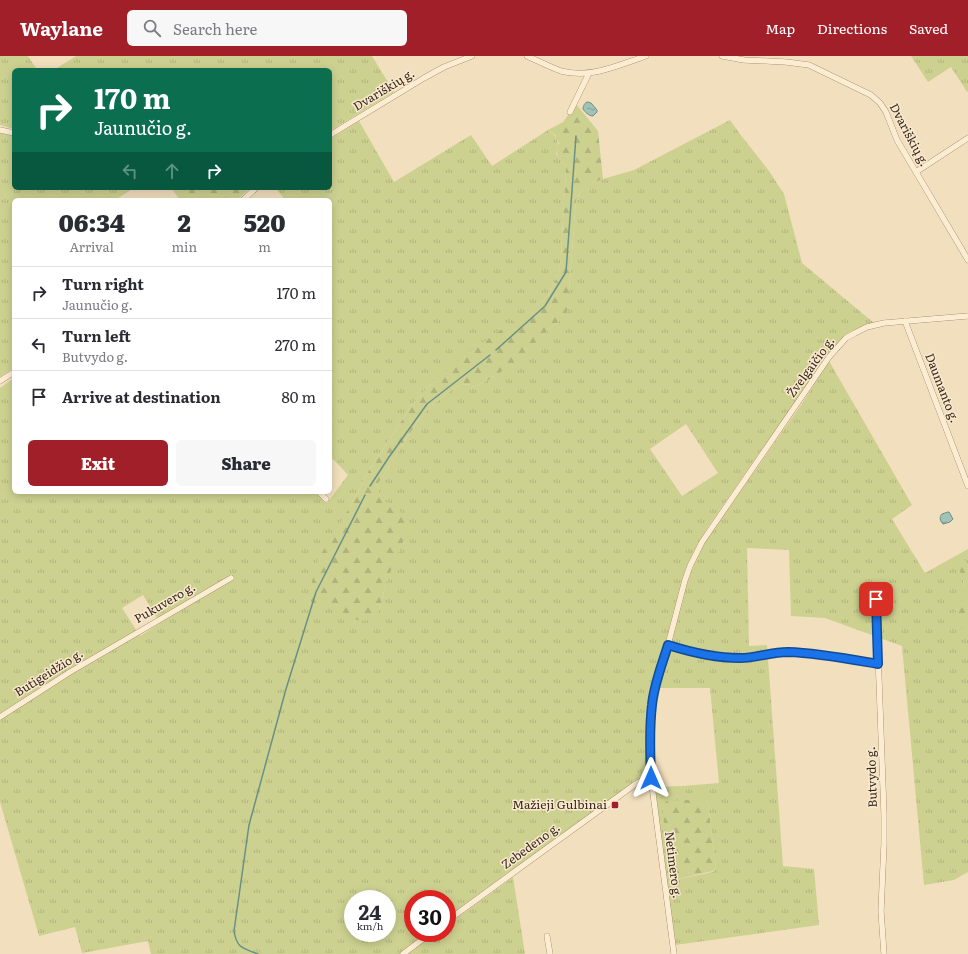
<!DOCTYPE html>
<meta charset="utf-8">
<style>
:root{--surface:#fff;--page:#f7f7f7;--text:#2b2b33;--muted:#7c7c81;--line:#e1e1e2;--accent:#a01f28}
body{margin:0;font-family:Literata,serif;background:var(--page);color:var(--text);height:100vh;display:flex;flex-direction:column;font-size:15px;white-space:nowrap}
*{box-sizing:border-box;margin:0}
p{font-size:13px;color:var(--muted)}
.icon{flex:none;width:22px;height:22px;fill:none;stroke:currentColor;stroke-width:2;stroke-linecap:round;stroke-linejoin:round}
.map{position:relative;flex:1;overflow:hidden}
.sheet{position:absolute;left:12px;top:142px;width:320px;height:296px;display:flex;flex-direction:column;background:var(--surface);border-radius:6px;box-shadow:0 2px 10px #0003}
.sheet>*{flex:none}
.top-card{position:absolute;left:12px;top:12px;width:320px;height:122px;border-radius:6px;box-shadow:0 2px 10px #0003;background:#0b6e4f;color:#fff;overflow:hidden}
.speed{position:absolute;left:344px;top:834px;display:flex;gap:8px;font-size:20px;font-weight:700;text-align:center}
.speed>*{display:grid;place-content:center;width:52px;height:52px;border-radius:50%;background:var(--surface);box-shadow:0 2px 10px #0003;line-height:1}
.speed small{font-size:10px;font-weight:400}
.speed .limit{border:6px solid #d22;background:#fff;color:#111}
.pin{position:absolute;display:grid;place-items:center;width:34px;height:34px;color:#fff;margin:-17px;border-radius:8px;box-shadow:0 2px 6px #0006}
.me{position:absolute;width:44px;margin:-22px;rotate:0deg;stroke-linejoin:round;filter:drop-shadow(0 0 3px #0008)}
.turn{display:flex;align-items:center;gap:14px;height:84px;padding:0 16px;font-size:18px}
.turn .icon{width:52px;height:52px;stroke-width:2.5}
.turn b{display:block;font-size:28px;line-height:34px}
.lanes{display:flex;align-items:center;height:38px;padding:0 16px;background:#0003;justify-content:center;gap:20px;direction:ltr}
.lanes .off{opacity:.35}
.eta{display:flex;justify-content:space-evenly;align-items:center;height:68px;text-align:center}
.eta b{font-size:24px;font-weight:800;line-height:28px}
.button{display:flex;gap:8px;margin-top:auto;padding:8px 16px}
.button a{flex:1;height:46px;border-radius:6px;background:var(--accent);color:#fff;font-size:16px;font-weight:800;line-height:46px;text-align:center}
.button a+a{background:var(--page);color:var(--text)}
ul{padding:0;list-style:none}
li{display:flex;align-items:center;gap:12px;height:52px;padding:0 16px;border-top:1px solid var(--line)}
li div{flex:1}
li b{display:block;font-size:15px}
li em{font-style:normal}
header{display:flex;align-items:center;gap:24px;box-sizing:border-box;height:56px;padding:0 20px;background:var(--accent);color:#fff}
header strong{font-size:19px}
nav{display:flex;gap:22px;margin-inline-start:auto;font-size:14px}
.search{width:280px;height:36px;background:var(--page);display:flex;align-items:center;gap:10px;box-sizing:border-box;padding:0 14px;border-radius:6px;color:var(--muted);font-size:15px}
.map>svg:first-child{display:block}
</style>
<header>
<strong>Waylane</strong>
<div class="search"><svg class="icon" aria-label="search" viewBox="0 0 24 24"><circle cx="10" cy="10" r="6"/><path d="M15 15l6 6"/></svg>Search here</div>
<nav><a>Map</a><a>Directions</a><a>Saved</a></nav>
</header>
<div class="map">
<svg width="968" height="898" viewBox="0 0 968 898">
<defs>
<pattern id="grass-tufts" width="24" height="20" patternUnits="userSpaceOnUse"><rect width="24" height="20" fill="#cdd190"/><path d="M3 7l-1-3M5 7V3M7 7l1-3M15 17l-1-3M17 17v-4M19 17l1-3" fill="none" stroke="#b1b37c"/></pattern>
<pattern id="forest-firs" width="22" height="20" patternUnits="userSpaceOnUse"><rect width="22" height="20" fill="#cdd190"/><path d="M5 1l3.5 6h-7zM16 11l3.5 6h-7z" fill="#b1b37c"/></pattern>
<pattern id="water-ripples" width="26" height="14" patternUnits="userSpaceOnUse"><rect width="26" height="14" fill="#a1c3b7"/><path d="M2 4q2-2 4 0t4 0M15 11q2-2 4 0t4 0" fill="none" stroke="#849e94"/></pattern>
</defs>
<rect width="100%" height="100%" fill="#f2dfbd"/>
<g fill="url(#grass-tufts)" fill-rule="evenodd">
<path d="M0,0h28l9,14h-23v59l-14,-4z"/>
<path d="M76,0h296l22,36 -64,39v-61h-276z"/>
<path d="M911,0h57v35l-1,1 -16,-25 -23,15z"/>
<path d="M730,64l10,14 29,37 15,23 18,69 72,60 -33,16 -9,11 -124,177c-9,14 -16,29 -23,44l-35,130c-1,7 -3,14 -3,21 0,16 5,38 -4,53l-196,144v-20h-34v34h15l-28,21h-249l-3,-13 -66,12 -7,-26 -36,9 -39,-134v-414l14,-10v114h302l11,11 21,-28 -15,-16 -3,3v-262h-45l-9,-12h54v-49l29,-18 35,61 77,-47 21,31 56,-36c11,8 11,11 8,24l10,12 -5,91 -2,16 -10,21 -7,8 -109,80 -21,23 -46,70 -16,32 29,104 7,-28 2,-79 -8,-6 -3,-13 44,-69c8,-8 30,-28 40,-31 5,-2 10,0 15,1l14,-7 23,-16 34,-32 12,-10 10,-14v-16l7,-91 4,-7 5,-8 18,-6 31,-9zM686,368l32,49 -36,23 -32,-47zM143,539l17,28 -20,13 -18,-28zM353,843h34v34h-34z"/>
<path d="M0,76l14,4v52h120l-19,12h-101v168l-14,9z"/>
<path d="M829,305l83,144 -20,14 33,54 43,-24v18l-6,-11 1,25 3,9 -2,7 -2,6 -6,7 11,20h1v242l-14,8 -30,5 -22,-239 -77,-28 -34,-2 -2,-66 -42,-2 2,98 18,-1 16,221 31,3 5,56 -144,20 -20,-158 27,-1 37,-3 -9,-95h-53l3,-11 28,-97 9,-23 7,-14 97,-138zM706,745l2,3 8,64 -3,4 -39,8 -2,-1z"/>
<path d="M513,821l12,77h-118l28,-21h12v-8z"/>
</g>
<g fill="url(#forest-firs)">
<path d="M576,48l22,27 5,48c-16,6 -19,5 -27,21l-7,91v16l-4,8 -6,6 -12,10 -34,33 -23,15 -14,7c-5,-1 -10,-2 -15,-1 -10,3 -32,23 -40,31l-44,69 3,13 19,12 7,9 2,10 -22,54 -7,28 -5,6 -4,3 -10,1 -53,-21 11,-41 32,-52 16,-32 46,-70 21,-23 33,-28 76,-52 7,-8 10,-21 2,-16 5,-91c-6,-8 -14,-13 -7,-23l-4,-8 -7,-5 15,-8z"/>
<path d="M171,132h79l-13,12h-57z"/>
<path d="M962,499l6,12v63h-1c-5,-2 -11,-4 -12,-9 -3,-11 9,-18 10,-29 1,-8 -4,-16 -6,-24 0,-4 0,-8 1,-12z"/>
<path d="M703,743l5,5 8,64 -3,3 -39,9 -4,-3 -8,-71 5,-5z"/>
</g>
<g fill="url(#water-ripples)" stroke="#689184">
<path d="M588,46l3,1 6,7v2l-4,4c-4,0 -8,-4 -10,-7 0,-3 2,-7 5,-7z"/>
<path d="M948,456h1l4,7 -3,3 -7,2c-3,-3 -4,-7 -1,-10z"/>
</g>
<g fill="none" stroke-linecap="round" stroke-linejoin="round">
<g stroke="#689184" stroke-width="1.5">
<path d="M496,294l49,-44 21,-34 10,-136"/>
<path d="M370,430l19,-29 38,-53 63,-49"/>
<path d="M258,898c-15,-6 -21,-5 -24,-23l15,-106 37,-136 30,-97 49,-97"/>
</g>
<defs>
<g id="street">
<path d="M527,0c11,5 23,11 34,15 29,8 58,-6 85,-15"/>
<path d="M722,0l22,4 42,2 23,3 62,30 9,8 6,9 11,28 71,120"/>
<path d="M570,56l19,-39"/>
<path d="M0,74l14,3"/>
<path d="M330,79l94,-57 20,-11 28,-11"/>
<path d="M916,116l52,-34"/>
<path d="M243,144l13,-12"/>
<path d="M905,265l63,165"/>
<path d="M0,325l14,-9"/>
<path d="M319,436l7,7"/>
<path d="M876,543l8,215v30l-3,67 3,43"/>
<path d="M668,589c22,7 48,13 72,13 16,0 31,-6 48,-6 30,1 61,7 90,12"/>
<path d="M0,661l70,-45 161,-94"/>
<path d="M447,865l74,-54 116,-84 8,-4 6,-1"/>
<path d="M547,880l3,18"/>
<path d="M403,898l28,-21"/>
<path d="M674,898l-23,-176v-64l1,-10 3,-18 13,-41 17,-65 5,-14 12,-24 127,-185 17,-19 9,-5 12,-6 17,-4 84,-7"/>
</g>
</defs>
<use href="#street" stroke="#8b6e55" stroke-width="6"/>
<use href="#street" stroke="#fcecd1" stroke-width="5.5"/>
</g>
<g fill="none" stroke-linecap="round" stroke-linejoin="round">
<defs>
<path id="route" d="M651,722c-1,-24 -2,-49 1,-73 2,-21 10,-40 16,-60 22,7 49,13 72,13 16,0 31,-6 48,-6 30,1 61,7 90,12l-2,-65"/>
</defs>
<use href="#route" stroke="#114b97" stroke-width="10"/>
<use href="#route" stroke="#1a73e8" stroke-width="7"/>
</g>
<rect fill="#a01f28" stroke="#f9e9ce" stroke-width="1.5" x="611" y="745" width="8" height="8" rx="2"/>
<g text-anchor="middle" stroke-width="3" stroke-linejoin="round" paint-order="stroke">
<g font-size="12" fill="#39281b" stroke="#f9e9ce">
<text transform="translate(384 34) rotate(-31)" y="4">Dvariškių g.</text>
<text transform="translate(909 79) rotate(62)" y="4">Dvariškių g.</text>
<text transform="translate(811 311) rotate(-54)" y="4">Žvelgaičio g.</text>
<text transform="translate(942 332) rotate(69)" y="4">Daumanto g.</text>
<text transform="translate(165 547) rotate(-30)" y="4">Pukuvero g.</text>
<text transform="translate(49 617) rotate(-32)" y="4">Butigeidžio g.</text>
<text transform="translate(872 721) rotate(-92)" y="4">Butvydo g.</text>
<text transform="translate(531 790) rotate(-36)" y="4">Zebedeno g.</text>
<text transform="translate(673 809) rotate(83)" y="4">Netimero g.</text>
</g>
<g font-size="12" fill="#39281b" stroke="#f9e9ce" text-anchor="end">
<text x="607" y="753">Mažieji Gulbinai</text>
</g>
</g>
</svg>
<div class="speed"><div>24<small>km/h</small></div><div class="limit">30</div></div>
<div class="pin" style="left:876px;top:543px;background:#d93025"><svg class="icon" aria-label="arrive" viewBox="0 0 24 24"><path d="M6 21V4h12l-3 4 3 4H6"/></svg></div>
<svg class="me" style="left:651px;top:722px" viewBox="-20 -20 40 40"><path d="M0-17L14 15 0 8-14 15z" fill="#1a73e8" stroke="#fff" stroke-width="4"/></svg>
<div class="top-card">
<div class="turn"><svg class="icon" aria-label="right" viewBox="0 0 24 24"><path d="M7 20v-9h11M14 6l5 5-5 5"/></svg><div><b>170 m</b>Jaunučio g.</div></div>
<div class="lanes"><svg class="icon off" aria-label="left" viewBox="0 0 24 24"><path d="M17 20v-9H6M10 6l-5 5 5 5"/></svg><svg class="icon off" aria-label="ahead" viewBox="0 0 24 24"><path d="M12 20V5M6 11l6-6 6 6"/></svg><svg class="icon" aria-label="right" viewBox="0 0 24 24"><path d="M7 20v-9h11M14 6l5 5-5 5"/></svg></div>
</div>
<section class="sheet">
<div class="eta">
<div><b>06:34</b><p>Arrival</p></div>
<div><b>2</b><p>min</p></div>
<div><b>520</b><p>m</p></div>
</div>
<ul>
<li><svg class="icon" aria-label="right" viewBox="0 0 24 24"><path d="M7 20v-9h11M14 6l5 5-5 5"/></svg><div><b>Turn right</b><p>Jaunučio g.</p></div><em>170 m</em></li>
<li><svg class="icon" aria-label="left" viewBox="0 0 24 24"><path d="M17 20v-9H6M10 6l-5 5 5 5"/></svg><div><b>Turn left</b><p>Butvydo g.</p></div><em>270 m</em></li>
<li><svg class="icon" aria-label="arrive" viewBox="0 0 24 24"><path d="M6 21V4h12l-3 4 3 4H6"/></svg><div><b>Arrive at destination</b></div><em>80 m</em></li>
</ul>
<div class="button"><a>Exit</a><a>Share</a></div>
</section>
</div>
